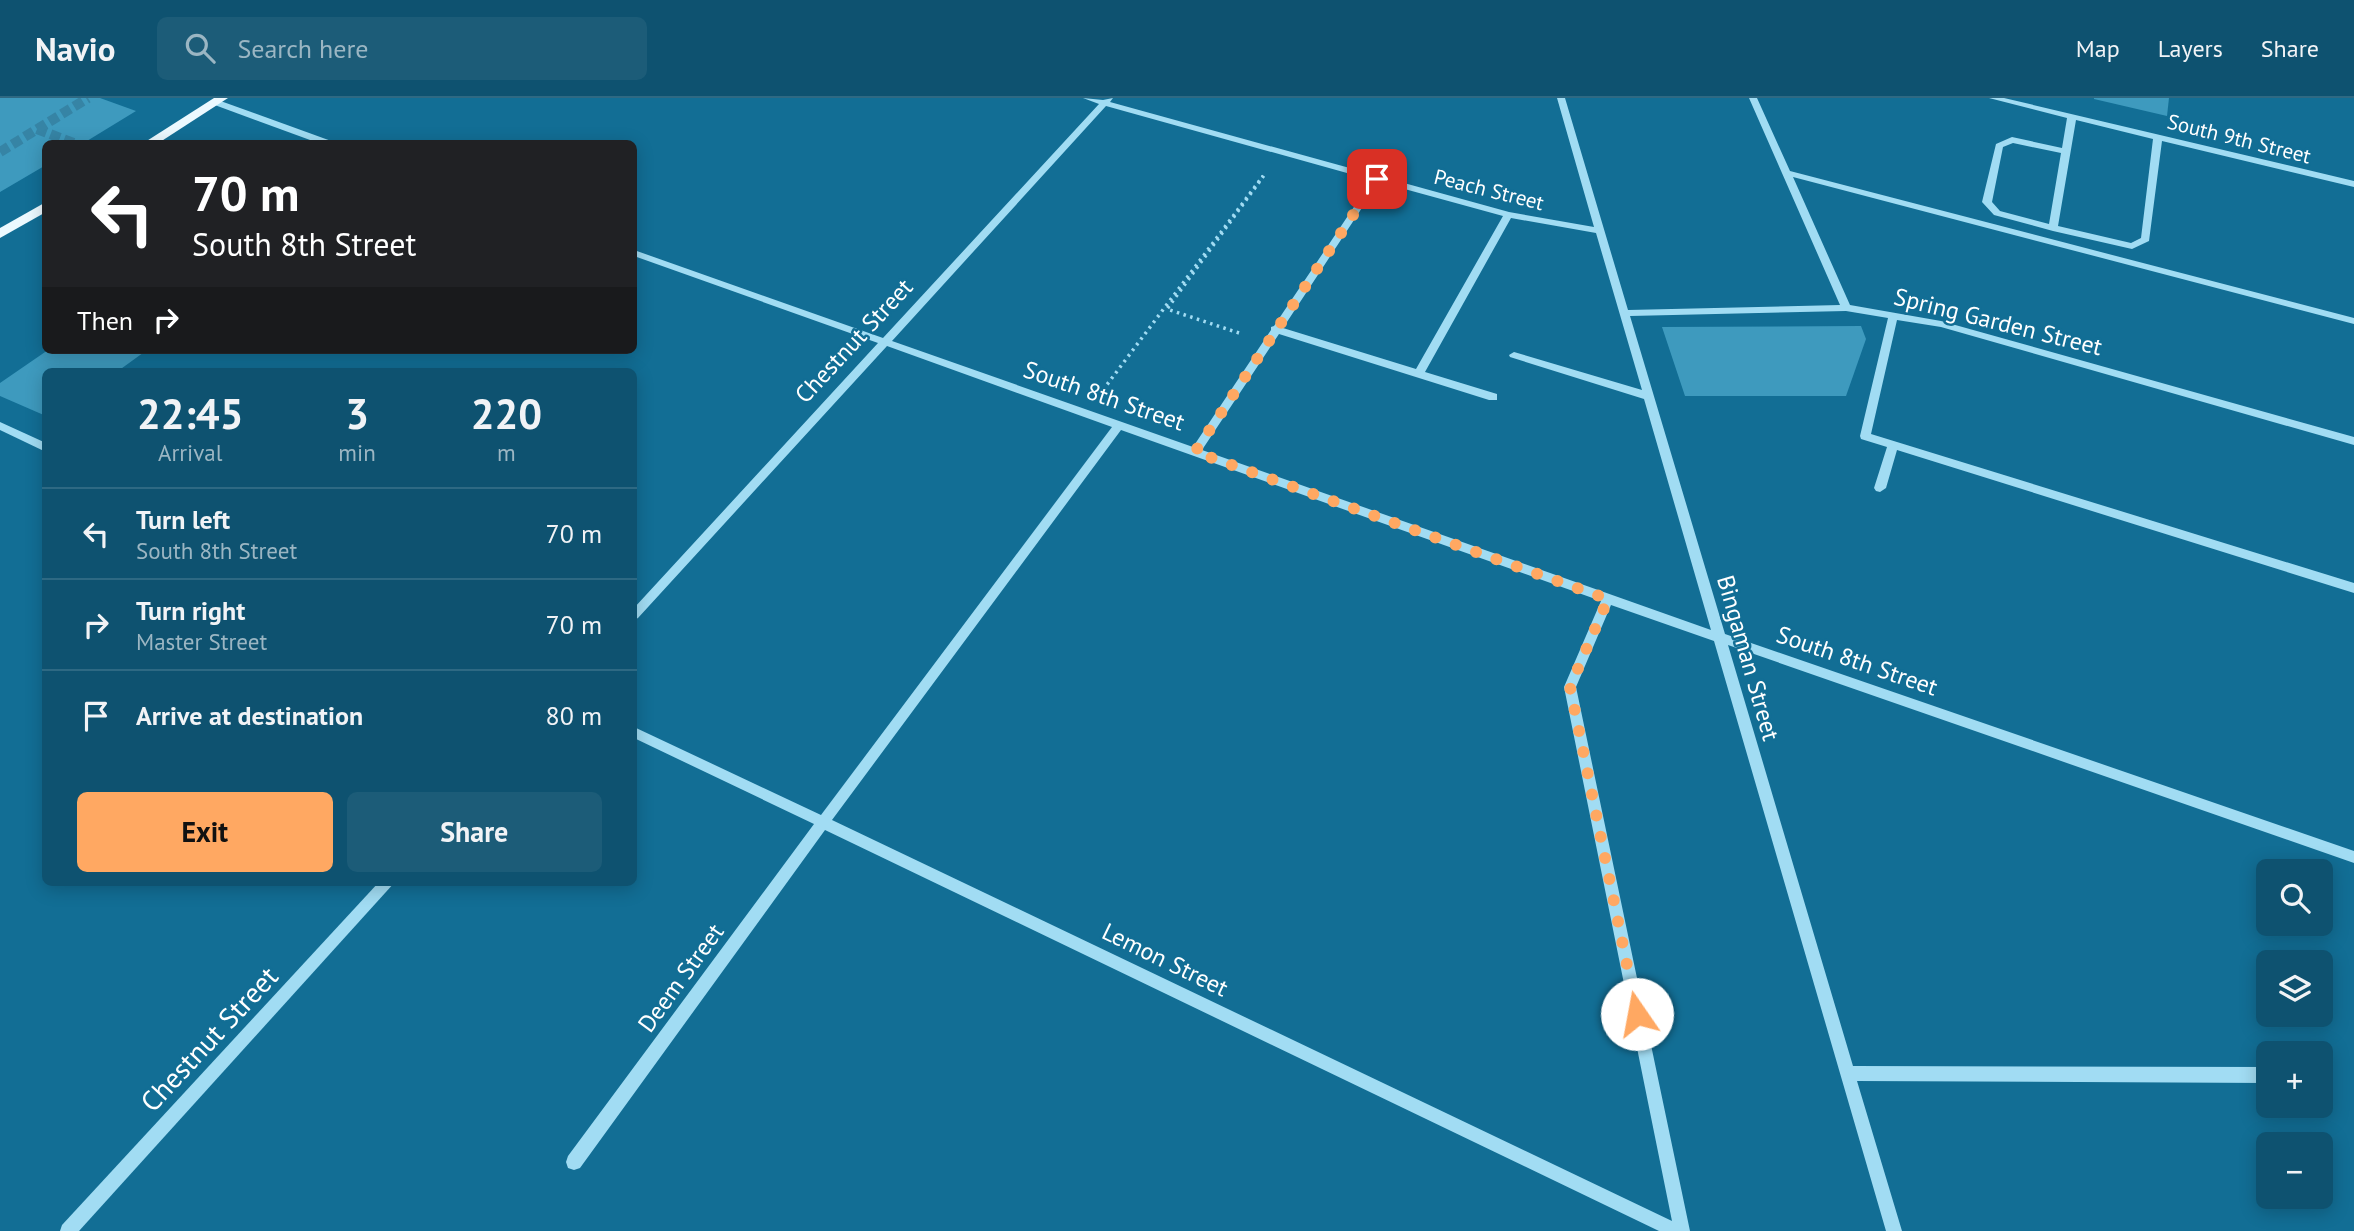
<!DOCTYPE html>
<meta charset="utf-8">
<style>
:root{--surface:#0e5270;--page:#1c5c78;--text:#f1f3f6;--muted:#9bb6c3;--line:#2e6983;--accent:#ffa862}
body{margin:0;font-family:"PT Sans",sans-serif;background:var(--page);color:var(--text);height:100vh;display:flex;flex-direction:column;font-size:26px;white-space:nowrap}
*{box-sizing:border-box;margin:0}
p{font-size:23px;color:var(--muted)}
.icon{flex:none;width:38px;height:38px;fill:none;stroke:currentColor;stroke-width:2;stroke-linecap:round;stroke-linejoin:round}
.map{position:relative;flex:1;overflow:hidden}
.drawer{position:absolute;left:42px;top:270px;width:595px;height:518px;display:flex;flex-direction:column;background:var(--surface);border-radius:10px;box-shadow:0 4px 18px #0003}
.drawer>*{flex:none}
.guide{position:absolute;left:42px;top:42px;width:595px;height:214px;border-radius:10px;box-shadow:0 4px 18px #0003;background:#202124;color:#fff;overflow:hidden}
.controls{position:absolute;left:2256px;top:761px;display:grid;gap:14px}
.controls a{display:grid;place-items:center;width:77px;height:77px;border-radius:10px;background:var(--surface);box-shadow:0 4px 18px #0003;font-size:35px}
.pin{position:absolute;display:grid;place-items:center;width:60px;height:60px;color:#fff;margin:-30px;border-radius:14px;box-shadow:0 4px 10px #0006}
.me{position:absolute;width:77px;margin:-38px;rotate:348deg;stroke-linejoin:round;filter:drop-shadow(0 0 5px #0008)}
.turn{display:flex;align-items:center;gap:24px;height:147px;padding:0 35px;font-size:32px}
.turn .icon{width:91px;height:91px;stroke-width:2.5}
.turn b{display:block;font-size:49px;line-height:60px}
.then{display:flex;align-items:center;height:66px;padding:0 35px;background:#0003;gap:14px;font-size:26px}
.eta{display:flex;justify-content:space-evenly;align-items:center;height:119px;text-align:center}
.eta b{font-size:42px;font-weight:700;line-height:49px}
.primary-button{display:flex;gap:14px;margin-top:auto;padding:14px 35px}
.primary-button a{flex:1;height:80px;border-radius:10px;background:var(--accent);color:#111;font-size:28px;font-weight:700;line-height:80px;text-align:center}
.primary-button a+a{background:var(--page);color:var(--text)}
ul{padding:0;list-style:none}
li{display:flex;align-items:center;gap:21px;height:91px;padding:0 35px;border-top:2px solid var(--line)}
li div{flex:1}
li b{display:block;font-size:26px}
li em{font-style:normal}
header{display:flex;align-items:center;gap:42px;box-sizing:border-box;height:98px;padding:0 35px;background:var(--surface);border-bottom:2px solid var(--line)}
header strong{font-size:33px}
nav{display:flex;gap:38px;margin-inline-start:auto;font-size:24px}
.search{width:490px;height:63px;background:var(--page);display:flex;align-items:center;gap:18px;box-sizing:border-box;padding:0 24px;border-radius:10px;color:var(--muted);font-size:26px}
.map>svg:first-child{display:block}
</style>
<header>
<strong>Navio</strong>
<div class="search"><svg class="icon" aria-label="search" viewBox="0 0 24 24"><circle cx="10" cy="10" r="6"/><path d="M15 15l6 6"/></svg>Search here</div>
<nav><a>Map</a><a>Layers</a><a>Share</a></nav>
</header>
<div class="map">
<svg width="2354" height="1133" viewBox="0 0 2354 1133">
<rect width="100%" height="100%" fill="#126e95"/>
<g fill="#3e9abe">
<path d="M0,0h100l36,13 -54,33h-36v21l-46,27z"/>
<path d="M2094,0h75l-2,18 -73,-17z"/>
<path d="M1861,228l5,13 -20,57h-161l-23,-69z"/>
<path d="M48,252h99l-29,21h-72v45l-46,-20v-13z"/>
</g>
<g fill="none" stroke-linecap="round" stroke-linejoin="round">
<g stroke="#3684a5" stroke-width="10" stroke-dasharray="10 4.5" stroke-linecap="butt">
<path d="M37,31l39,15"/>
<path d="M0,54l88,-54"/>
</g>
<g stroke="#a1dcf3" stroke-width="3.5" stroke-dasharray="2.5 4.5" stroke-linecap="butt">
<path d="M1239,235l-72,-24 98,-135"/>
<path d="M1103,292l160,-214"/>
</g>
<g fill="#a1dcf3" fill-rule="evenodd">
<path d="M1083,0l20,2 10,-2 -3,4 399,110 85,15 -37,-129h8l63,212 212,-5 -91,-207h8l33,73 564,147v6l-561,-147 57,128 91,16 413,116v8l-413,-118 -44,-7 -26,114 483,149v10l-457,-143 -11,38 -6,4 -4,-1 -2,-3 13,-41 -26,-8 -1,-3 28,-118 -42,-7 -216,5 95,318 629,217v12l-626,-218 125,421 415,1v16l-411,-2 45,150h-16l-172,-590 -103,-36 -35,82 114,544h-31l-834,-401 -245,338 -6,2 -6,-2 -2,-6 2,-6 246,-332 -180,-86v-11l187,88 291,-388 -225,-81 -249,272 -4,2v-12l244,-265 -244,-87v-6l249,88 216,-234zM1106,8l266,74 -98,146 -3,1v3l-78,117 -301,-106zM1379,84l124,34 -87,153 -133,-41zM1511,120l85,15 46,157 -128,-38 -5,3 1,2 134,42 67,231 -509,-180 77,-116 210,66h8v-6l-72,-22zM1121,332l480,171 -37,86 108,534 -840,-401z"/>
<path d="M1989,0h15l350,83v6l-192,-46 -13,100 -17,8 -79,-18 -59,-16 -12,-13 14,-58 16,-7 50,11 5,-30zM2076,22l77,19 -12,99 -10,5 -73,-17zM2013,45l48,10 -12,71 -49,-13 -8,-9 11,-55z"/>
<path d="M215,1l119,43 1,2h-14l-109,-40 -1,-2z"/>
<path d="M0,324l46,21v9l-46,-22z"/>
<path d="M379,784h16l-316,349h-19l2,-6z"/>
</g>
<g fill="#ecf9ff" fill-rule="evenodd">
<path d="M214,0h14l-71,46h-15z"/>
<path d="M46,104v10l-46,26v-10z"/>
</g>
</g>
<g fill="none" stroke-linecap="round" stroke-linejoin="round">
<path stroke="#ffa862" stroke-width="12" stroke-dasharray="0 21.6" d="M1377,81l-182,273 413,147 -38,88 67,327"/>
</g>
<g text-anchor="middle" stroke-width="5" stroke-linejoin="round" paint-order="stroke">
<g font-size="21" fill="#fff" stroke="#126e95">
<text transform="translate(2239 41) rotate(14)" y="7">South 9th Street</text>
<text transform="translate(1489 92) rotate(14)" y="7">Peach Street</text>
</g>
<g font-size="24" fill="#fff" stroke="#126e95">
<text transform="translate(1998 224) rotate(14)" y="8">Spring Garden Street</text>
<text transform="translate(854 243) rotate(-47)" y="8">Chestnut Street</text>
<text transform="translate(1104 298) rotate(19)" y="8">South 8th Street</text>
<text transform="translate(1748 560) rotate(74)" y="8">Bingaman Street</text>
<text transform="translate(1857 563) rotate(19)" y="8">South 8th Street</text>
<text transform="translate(1165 862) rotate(26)" y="8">Lemon Street</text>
<text transform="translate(681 880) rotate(-54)" y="8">Deem Street</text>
</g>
<g font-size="28" fill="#fff" stroke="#126e95">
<text transform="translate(209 941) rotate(-47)" y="10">Chestnut Street</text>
</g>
</g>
</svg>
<div class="controls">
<a><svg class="icon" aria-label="search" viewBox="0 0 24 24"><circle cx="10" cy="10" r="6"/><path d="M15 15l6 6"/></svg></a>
<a><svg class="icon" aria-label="layers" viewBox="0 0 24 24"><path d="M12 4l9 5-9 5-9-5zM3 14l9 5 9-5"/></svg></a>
<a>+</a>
<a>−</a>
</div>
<div class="pin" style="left:1377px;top:81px;background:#d93025"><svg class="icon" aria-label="arrive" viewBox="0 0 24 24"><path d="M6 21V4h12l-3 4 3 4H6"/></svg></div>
<svg class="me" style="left:1637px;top:916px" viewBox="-20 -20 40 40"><circle r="19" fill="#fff"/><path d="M0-13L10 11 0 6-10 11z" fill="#ffa862"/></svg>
<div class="guide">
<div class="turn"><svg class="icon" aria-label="left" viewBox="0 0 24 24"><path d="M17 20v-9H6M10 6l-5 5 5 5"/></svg><div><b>70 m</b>South 8th Street</div></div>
<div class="then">Then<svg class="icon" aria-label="right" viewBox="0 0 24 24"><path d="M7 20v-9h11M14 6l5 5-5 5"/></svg></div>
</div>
<section class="drawer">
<div class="eta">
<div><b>22:45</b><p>Arrival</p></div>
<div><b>3</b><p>min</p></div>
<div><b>220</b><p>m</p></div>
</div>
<ul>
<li><svg class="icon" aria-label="left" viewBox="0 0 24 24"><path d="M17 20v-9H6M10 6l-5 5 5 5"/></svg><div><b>Turn left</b><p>South 8th Street</p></div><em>70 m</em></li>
<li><svg class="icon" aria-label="right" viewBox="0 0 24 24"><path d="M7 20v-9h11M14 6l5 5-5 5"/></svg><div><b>Turn right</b><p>Master Street</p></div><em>70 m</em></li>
<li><svg class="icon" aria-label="arrive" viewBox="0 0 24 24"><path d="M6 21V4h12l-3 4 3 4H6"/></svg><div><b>Arrive at destination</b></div><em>80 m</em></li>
</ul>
<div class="primary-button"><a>Exit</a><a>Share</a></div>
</section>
</div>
